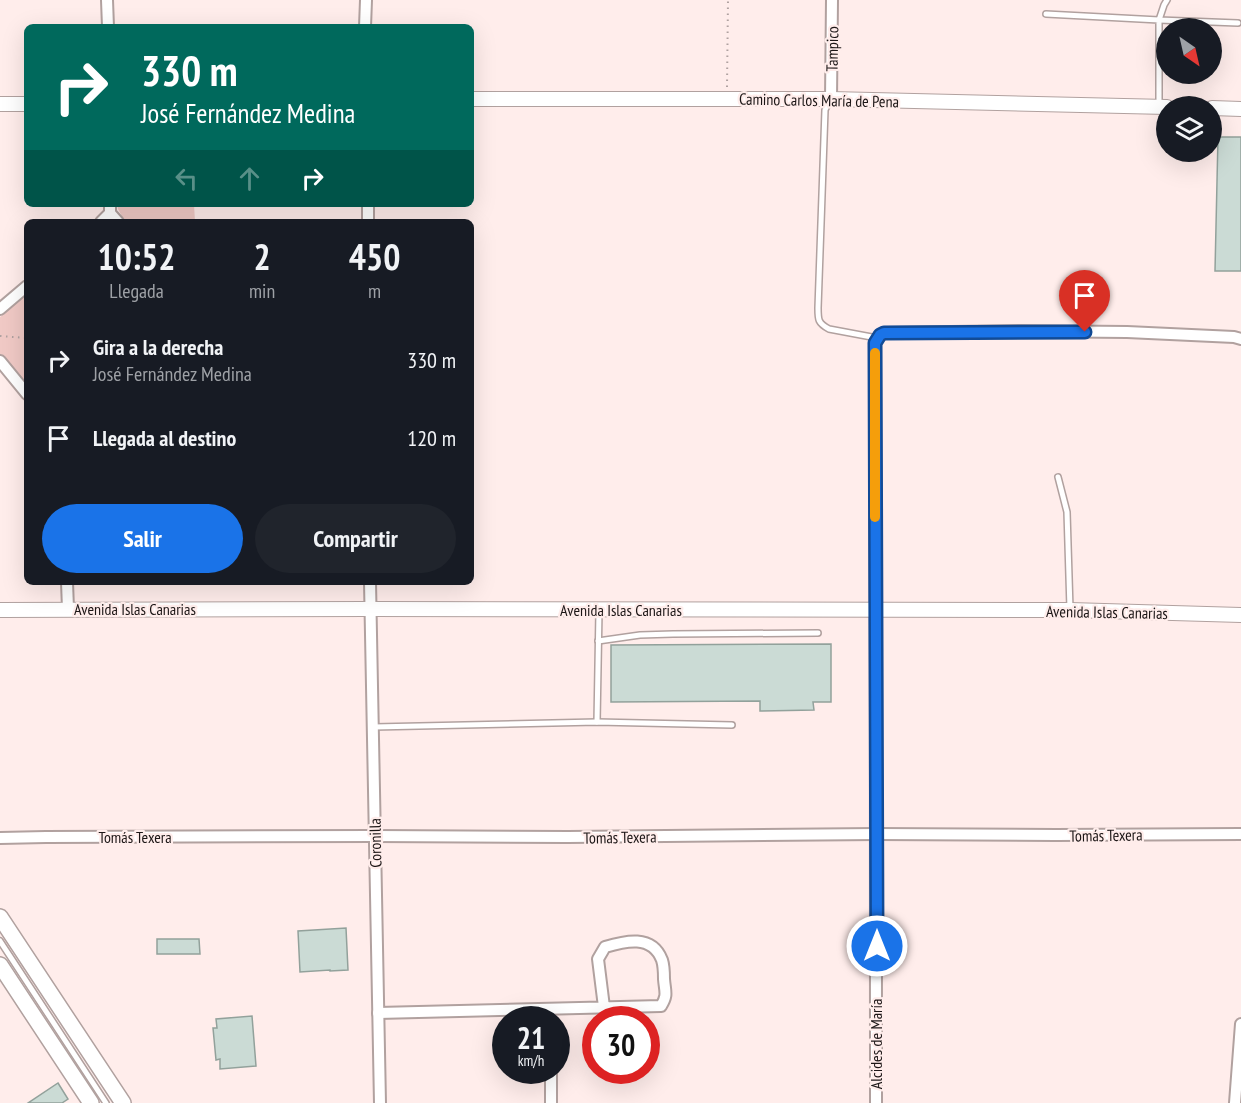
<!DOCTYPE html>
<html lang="es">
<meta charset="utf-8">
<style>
:root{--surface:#171b24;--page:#20242c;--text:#f1f3f6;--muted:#9ea1a6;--accent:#1a73e8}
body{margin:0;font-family:"PT Sans Narrow",sans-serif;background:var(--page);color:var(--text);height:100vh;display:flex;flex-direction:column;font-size:22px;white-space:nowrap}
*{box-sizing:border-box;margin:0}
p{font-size:20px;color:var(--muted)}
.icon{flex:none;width:33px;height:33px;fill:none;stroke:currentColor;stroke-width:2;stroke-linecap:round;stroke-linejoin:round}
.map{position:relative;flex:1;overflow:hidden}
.side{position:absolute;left:24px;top:219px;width:450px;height:366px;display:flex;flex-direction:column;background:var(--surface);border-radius:9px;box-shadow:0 6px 24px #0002}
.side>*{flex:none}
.banner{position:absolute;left:24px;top:24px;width:450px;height:183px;border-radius:9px;box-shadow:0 6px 24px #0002;background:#00695c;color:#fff;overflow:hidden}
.needle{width:39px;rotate:146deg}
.controls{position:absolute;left:1156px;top:18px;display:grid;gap:12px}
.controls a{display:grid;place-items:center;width:66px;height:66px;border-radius:50%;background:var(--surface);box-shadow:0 6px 24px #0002;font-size:30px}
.speed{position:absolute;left:492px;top:1006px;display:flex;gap:12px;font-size:30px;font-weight:700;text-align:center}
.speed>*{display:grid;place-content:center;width:78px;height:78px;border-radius:50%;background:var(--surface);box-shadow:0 6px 24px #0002;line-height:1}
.speed small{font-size:15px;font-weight:400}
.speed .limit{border:9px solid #d22;background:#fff;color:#111}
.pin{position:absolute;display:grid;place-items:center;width:51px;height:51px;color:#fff;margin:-62px -26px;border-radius:50% 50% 50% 0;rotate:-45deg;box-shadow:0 0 6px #0007}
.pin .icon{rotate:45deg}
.me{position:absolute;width:66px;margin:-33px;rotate:0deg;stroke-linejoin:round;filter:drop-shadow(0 0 4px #0008)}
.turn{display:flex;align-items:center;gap:21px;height:126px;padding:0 18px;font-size:27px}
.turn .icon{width:78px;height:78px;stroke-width:2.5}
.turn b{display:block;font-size:42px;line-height:51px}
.lanes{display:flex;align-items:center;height:57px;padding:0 18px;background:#0003;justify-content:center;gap:30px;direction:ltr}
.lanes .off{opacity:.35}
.eta{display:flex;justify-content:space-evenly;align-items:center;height:102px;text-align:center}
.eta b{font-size:36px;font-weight:700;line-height:42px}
.button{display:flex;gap:12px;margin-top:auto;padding:12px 18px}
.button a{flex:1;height:69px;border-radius:36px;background:var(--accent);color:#fff;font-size:24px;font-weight:700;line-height:69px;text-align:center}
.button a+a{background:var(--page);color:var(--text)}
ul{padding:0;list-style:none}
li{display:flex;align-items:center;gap:18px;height:78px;padding:0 18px}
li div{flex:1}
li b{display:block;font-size:22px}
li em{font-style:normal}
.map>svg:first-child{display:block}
</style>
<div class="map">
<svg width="1241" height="1103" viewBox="0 0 1241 1103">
<rect width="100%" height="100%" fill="#ffedeb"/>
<g fill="#f0c9c5">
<path d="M117,204h77l1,18h-70l-7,-13z"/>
<path d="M27,294v91l-27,-31v-37z"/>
</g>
<g fill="#cbdbd5" stroke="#92a19b" stroke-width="1.5">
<path d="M1218,137h23v134h-26z"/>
<path d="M831,644v58h-18l1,8 -54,1v-10l-149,1v-57z"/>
<path d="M346,928l2,42 -18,1v-1l-30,2 -2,-41z"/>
<path d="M157,939h42l1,15h-43z"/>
<path d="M252,1016l4,50 -36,3v-10l-4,1 -3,-32h4l-1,-9z"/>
<path d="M58,1083l10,16 -6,4h-34z"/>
</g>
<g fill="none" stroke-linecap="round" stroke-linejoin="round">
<defs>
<g id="service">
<path d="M1167,0l-3,5 -5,15 79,3"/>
<path d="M1046,14l113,6v85"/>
<path d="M830,100l-5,10 -7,198c0,12 0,15 11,21l48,9"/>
<path d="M1058,477l9,35 3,97"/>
<path d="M598,641l42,-6 33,-1 145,-1"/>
<path d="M597,722l2,-111"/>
<path d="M374,727l223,-5 135,3"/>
<path d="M0,941l106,162"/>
</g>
<g id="minor">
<path d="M107,0l1,27"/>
<path d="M365,27l1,-27"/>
<path d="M831,99l1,-99"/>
<path d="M368,204v18"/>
<path d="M110,213l8,9"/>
<path d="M101,222l9,-9v-9"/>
<path d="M0,309l27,-23"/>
<path d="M0,361l27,33"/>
<path d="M67,582l1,27"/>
<path d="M370,582l10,521"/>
<path d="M0,838l46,-1 329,-1 193,1 309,-3 179,1 185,-1"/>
<path d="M378,1013l283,-7c7,-11 4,-14 3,-27 0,-6 0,-13 -2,-19 -10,-26 -37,-19 -57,-13l-7,12 6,48"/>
<path d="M551,1071v32"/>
<path d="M876,1103c1,-253 -1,-507 -1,-760l5,-8 4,-2 137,-2 106,1 107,5 7,2"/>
<path d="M1235,1103l6,-79"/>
</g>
<g id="tertiary">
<path d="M471,99h360l336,8"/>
<path d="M0,104h27"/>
<path d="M1212,108l29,1"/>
<path d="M0,610l370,-1 700,1 171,5"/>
</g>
<g id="secondary">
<path d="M0,917l123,186"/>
<path d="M0,965l91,138"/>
</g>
</defs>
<use href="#service" stroke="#b1a19f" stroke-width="8"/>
<use href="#minor" stroke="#b1a19f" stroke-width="14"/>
<use href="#tertiary" stroke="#b1a19f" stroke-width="16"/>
<use href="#secondary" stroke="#b1a19f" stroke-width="18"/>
<g stroke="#afa1a0" stroke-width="2" stroke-dasharray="1.5 4.5" stroke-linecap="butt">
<path d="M727,87l1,-87"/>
<path d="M0,336l27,2"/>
</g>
<use href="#service" stroke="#fff" stroke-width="5"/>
<use href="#minor" stroke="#fff" stroke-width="10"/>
<use href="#tertiary" stroke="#fff" stroke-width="14"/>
<use href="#secondary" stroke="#fff" stroke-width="15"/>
</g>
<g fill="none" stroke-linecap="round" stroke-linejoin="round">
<defs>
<path id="route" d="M877,946l-2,-603 5,-8 4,-2 201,-1"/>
</defs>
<use href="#route" stroke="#114b97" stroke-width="15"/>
<use href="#route" stroke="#1a73e8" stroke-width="10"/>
<path stroke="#f59e0b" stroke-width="10" d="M875,353v164"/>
</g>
<g text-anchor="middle" stroke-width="4.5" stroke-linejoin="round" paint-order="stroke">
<g font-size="16" fill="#1c1616" stroke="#ffedeb">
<text transform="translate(832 49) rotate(-89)" y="6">Tampico</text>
<text transform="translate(819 100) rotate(1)" y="6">Camino Carlos María de Pena</text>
<text x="135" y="615">Avenida Islas Canarias</text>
<text x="621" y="616">Avenida Islas Canarias</text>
<text transform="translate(1107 612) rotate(1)" y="6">Avenida Islas Canarias</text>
<text transform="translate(1106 835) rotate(-1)" y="6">Tomás Texera</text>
<text x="135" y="843">Tomás Texera</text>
<text transform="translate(620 837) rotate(-1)" y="6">Tomás Texera</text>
<text transform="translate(375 843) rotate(-91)" y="6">Coronilla</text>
<text transform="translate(876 1044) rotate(-90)" y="6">Alcides de María</text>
</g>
</g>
</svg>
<div class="controls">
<a><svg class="needle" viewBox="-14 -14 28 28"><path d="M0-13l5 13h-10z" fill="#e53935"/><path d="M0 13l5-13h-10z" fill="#9ea1a6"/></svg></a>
<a><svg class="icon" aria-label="layers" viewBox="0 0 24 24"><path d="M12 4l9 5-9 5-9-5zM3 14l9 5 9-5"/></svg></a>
</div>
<div class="speed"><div>21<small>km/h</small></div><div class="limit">30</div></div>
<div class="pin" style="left:1085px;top:332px;background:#d93025"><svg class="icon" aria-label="arrive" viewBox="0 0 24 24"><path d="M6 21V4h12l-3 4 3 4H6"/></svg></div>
<svg class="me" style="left:877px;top:946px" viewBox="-20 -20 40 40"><circle r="17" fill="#1a73e8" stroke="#fff" stroke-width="3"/><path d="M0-11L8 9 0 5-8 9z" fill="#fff"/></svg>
<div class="banner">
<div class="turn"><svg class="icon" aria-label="right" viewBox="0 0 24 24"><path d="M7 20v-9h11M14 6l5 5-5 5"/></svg><div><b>330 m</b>José Fernández Medina</div></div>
<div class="lanes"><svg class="icon off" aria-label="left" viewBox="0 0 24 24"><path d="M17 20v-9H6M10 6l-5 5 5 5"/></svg><svg class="icon off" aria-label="ahead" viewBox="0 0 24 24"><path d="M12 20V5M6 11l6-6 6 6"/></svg><svg class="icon" aria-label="right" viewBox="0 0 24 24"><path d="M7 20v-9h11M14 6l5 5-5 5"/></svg></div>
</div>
<section class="side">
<div class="eta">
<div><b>10:52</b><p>Llegada</p></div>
<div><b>2</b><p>min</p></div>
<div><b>450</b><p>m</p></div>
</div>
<ul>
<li><svg class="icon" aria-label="right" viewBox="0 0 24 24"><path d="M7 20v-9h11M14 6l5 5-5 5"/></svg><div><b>Gira a la derecha</b><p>José Fernández Medina</p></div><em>330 m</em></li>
<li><svg class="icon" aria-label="arrive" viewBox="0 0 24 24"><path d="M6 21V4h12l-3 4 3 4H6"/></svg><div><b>Llegada al destino</b></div><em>120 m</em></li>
</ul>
<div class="button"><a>Salir</a><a>Compartir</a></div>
</section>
</div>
